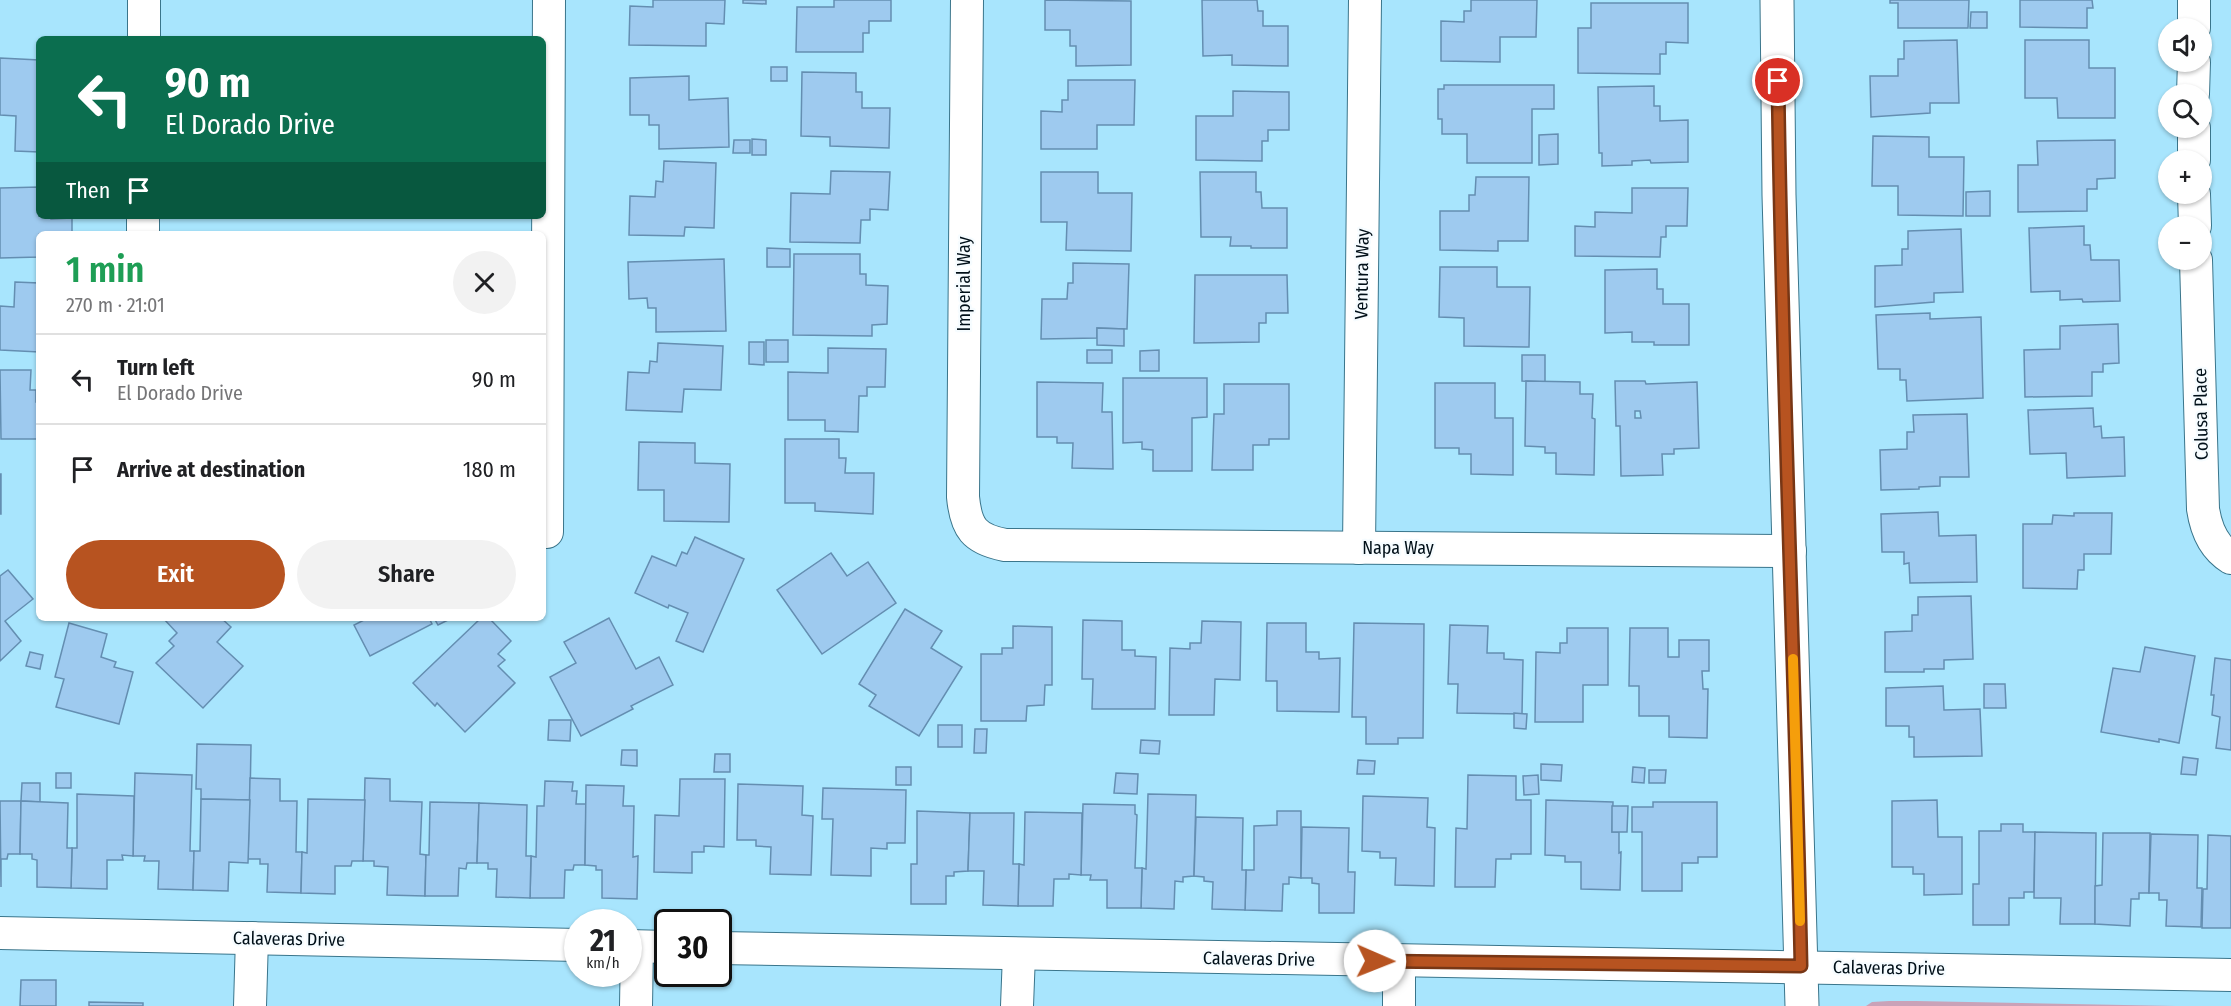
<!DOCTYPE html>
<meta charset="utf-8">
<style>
:root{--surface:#fff;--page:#f2f2f2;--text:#202124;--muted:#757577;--line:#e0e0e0;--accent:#b75320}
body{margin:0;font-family:"Fira Sans Condensed",sans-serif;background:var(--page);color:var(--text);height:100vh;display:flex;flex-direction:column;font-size:22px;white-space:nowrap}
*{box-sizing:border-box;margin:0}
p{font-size:20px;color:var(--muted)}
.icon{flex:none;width:33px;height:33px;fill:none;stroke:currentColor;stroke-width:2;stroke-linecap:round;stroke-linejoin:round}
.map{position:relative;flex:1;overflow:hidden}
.details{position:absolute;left:36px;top:231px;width:510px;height:390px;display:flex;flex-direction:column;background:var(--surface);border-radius:9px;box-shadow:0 2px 4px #0004}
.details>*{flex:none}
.top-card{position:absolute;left:36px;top:36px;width:510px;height:183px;border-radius:9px;box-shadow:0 2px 4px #0004;background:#0b6e4f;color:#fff;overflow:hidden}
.fabs{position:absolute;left:2158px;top:18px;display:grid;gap:12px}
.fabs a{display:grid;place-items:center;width:54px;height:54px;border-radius:50%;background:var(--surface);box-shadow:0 2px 4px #0004;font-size:30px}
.speed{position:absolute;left:564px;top:909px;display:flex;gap:12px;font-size:30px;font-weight:700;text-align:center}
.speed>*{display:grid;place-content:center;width:78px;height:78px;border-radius:50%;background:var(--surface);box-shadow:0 2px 4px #0004;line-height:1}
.speed small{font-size:15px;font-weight:400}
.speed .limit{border:3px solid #111;border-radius:9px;background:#fff;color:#111}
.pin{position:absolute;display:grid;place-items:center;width:51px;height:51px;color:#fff;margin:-26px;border:3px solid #fff;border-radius:50%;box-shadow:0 2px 6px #0007}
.me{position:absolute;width:66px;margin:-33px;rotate:91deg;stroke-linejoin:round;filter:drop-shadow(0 0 4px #0008)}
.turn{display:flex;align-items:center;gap:21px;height:126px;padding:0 30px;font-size:27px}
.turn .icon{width:78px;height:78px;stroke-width:2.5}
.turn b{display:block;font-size:42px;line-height:51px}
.then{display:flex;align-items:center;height:57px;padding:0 30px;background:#0003;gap:12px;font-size:22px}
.round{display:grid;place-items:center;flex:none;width:63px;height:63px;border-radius:32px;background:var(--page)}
.summary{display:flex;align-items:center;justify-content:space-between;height:102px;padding:0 30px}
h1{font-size:36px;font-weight:600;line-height:45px;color:#1e9e55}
.button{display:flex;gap:12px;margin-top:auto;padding:12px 30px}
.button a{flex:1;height:69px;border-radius:36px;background:var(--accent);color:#fff;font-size:24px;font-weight:600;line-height:69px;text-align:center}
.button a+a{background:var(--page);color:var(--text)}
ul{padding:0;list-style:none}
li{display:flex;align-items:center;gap:18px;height:90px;padding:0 30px;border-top:2px solid var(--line)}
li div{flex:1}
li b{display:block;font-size:22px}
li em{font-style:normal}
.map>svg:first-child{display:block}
</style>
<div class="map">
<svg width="2231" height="1006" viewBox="0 0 2231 1006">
<rect width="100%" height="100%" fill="#a8e5fd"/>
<path fill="#caa2b8" d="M1889,1001h27l260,5h-310l6,-4z"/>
<g fill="#9ecaef" stroke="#648eb1" stroke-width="1.5" fill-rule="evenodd">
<path d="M653,0h72l-1,24 -18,-1v23l-77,-1 1,-39 23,1z"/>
<path d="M743,0h23v4l-23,-1z"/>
<path d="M834,0h57v21h-22v12h-6v19h-67l1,-45h37z"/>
<path d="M1045,0l86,1v64l-55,1v-20h-6v-16h-25z"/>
<path d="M1202,0h55l1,11h5v15h25v40l-56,-1v-10l-29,1z"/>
<path d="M1471,0h66l-1,37h-36v25l-59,-1v-40l23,1v-11h7z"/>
<path d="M1890,0h79l-1,28h-70v-25h-8z"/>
<path d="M2020,0h72l1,8h-6v20l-67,-1z"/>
<path d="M1591,3h97v40l-22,-1v12h-6v20l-82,-1v-45h13z"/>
<path d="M1971,12h16v16h-17z"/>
<path d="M1957,40l2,63h-29v10l-59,4 -1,-41h28v-17h6v-18z"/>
<path d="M2025,40h64v28h26v50h-57l-1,-20h-32z"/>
<path d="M0,58l39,2v92l-24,-1 1,-35 -16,-1z"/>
<rect x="771" y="67" width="16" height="14"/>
<path d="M802,72l54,1v19h6v16h28l-1,40 -59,-2v-9l-29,-1z"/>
<path d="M689,76v24l39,-2 1,49 -70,2v-24h-10v-10h-19v-37z"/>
<path d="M1068,80h67l-1,45h-37v24h-56v-38l21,1v-12h6z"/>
<path d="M1444,85h110v24h-22v54h-65v-29h-25v-15h-4v-30h6z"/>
<path d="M1654,86v20h6v15l28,-1v42l-37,1 -1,-3 -18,1v4l-30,1v-13h-3l-1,-66z"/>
<path d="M1233,91l56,1v38h-21v11h-6v20l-66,-1v-44h37z"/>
<path d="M1558,134v30l-19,1v-30z"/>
<path d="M1873,136l56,1v20h35l-1,59 -65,-1v-29h-26z"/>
<path d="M752,139l14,1v15h-14z"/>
<path d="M734,140h16v13h-17z"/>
<path d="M2115,140v38l-18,1v10h-10v22l-69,1v-47h20l-1,-24z"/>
<path d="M664,161l52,2 -2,65 -29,-1 -1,9 -55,-1 1,-39 25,1 1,-16 7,1z"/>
<path d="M831,171l59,1 -2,38 -18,-1v11h-9l-1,23 -70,-1 1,-49 39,1z"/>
<path d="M1041,172h57v21h34l-1,58 -65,-1 1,-28h-26z"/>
<path d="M1200,172h56v20h5l1,16h25v40h-36v-2h-21l1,-9h-30z"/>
<path d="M1476,177h53l-1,64h-30v10l-58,-1v-39h29v-16h6z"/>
<path d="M39,187v29h12v3l21,-1v16h-33v23l-39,1v-70z"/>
<path d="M1632,188h56l-1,38h-21v11h-5l-1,20 -85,-1v-30l20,1v-15l37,1z"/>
<path d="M1990,191v25h-24v-24z"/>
<path d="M382,216h92l-92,2z"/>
<path d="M2084,226v19h6l1,15h28l1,41 -37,1 -1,-3 -22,1v-9l-29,1 -2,-64z"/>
<path d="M1961,229l2,63 -29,1v9l-59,5v-41l27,-1v-16h6v-18z"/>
<path d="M767,248l23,1v18h-23z"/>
<path d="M794,254h66v20h6v11l22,1 -1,38 -15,1v11l-79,-1z"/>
<path d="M724,259l2,72 -70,1v-24h-8l-1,-10 -18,1 -1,-37z"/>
<path d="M1073,263l56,1 -2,65 -30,-1v10l-56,1 1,-40h25l1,-16h5z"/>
<path d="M1440,267h57v20h33l-1,60 -65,-1v-28l-25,-1z"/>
<path d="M1657,269v20h6v15h26v41h-35v-3h-22v-10l-27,1v-63z"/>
<path d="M1195,275h92l1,38h-22v10h-7v19l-65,1z"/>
<path d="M15,282l24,1v69l-39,-2v-44l14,1z"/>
<path d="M1930,313v6l51,-2 2,81 -76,3 -1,-21h-6v-11h-22l-2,-54z"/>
<path d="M2118,324l1,39 -16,1v8h-11v24l-67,1 -1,-47 36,-1v-23z"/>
<path d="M1097,328l27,1v17l-27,-1z"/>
<rect x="766" y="340" width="22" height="22"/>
<path d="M749,342h15v23l-15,-1z"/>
<path d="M658,343l65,3 -2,44 -37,-1 -2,23 -56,-2 2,-38 21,1 1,-12 7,1z"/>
<path d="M828,348l58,1 -1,38h-18v9h-8l-1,36 -33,-1v-11h-37v-48l40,1z"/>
<rect x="1087" y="350" width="25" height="13"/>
<path d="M1159,350v21h-19v-20z"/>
<path d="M1522,355h23v27l-23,-1z"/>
<path d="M0,370h31l-1,20h6v12h3v37h-38z"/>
<path d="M1123,378h84v39l-15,1v53h-39v-21l-11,-1v-7l-19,1z"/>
<path d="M1526,381l54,1v12h13l-1,24 3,1 -1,56 -38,-1v-21h-11v-6l-20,-1z"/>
<path d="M1615,381h30l1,3 51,-2 2,66 -25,1v5h-12l1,21 -42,1 -1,-50h-4zM1635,411h5l1,7h-6z"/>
<path d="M1037,382l66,1 -1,29h10l1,57 -41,-1 1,-25h-16v-6h-20z"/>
<path d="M1435,383h60v35h18v57l-42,-1v-20h-12v-6h-24z"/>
<path d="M1224,384h65v55h-20v6h-16v25h-41l2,-56h10z"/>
<path d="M2093,408l1,19 7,-1 1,12 22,-1 1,39 -58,2 -1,-25 -36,1 -2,-44z"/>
<path d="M1967,414l2,63h-29v9l-21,1v2l-38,1 -1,-40 27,-1v-17h7l-1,-17z"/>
<path d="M785,439h54v19h7l-1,15h29l-1,41 -58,-3v-8h-30z"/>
<path d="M639,442l56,1v20l35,1 -1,58 -65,-1v-31h-26z"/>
<rect x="0" y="474" width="1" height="40"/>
<path d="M1938,512l1,24 37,-1 1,47 -67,1 -1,-20 -5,1v-12h-22l-1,-38z"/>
<path d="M2074,513h38l-1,41h-27v16h-6l-1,19 -54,-1v-64h29l1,-9 21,1z"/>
<path d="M695,537l49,22 -41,93 -27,-11 12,-28 -19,-8 -1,3 -33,-15 17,-37 24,10 6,-14 5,2z"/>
<path d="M831,553l16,23 21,-14 28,41 -74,51 -45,-64z"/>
<path d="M8,570l25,29 -28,22 16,20 -21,20v-85z"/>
<path d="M1971,596l2,63 -29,1v9h-20v3h-39v-40l27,-1v-16h6v-18z"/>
<path d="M905,609l37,22 -11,17 31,19 -43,69 -50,-30 7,-11 -17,-11z"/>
<path d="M163,618h58l10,9 -14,15 26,24 -40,42 -47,-45 18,-17 -5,-5 8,-8z"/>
<path d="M368,618h61l3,6 -62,32 -16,-31z"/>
<path d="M434,618h18l-14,7z"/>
<path d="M481,618h8l22,23 -13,13 7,6 -7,6 17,17 -50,49 -28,-29 -2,3 -22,-23z"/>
<path d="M609,618l27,51 23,-12 14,28 -42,21 2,3 -52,27 -31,-59 26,-14 -12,-21z"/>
<path d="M1083,620l39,1v29h13v6l21,1 -1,52h-63l1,-30h-11z"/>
<path d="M1202,621l39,1 -1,58 -25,-1 -1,36h-45l1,-67 20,1v-6h11z"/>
<path d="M69,623l38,11 -6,23 15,5 -2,5 19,5 -14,52 -63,-17 8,-28 -9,-2z"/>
<path d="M1267,623h39v29h13v7l21,-1 -1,54 -62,-1v-30h-11z"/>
<path d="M1354,623l70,1 -1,114h-25v6h-32v-27h-14z"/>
<path d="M1450,625l38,1 -1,27h17v6l19,1 -1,54 -65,-1 1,-29h-10z"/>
<path d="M1013,626l39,1v58h-7l-1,20 -17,1 -1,15h-45v-67h21v-6h11z"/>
<path d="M1567,628h41v57h-25v37h-48l1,-70 24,1v-10h7z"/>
<path d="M1630,628h38v29h11v-17h30v31h-7l1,18h5l-1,49 -38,-1v-21h-30v-30h-10z"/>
<path d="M2145,647l50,9 -16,87 -20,-4v3l-58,-10 12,-64 27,4z"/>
<path d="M30,652l13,3 -3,14 -14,-3z"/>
<path d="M2215,658l16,2v90l-15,-2 4,-31 -8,-2 2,-20h-3z"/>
<path d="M1984,684h21l1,24h-22z"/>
<path d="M1943,686l1,24 36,-1 2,47 -68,1v-20h-5v-11h-23v-38z"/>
<path d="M1514,713l13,1 -1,15 -12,-1z"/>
<path d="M549,720h22l-1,21 -22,-1z"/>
<rect x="938" y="725" width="24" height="22"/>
<path d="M975,729h12l-1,24h-12z"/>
<path d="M1141,740l19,1 -1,13 -19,-1z"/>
<path d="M197,744l54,1 -1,55 -49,-1v-10h-5z"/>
<path d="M622,750h15v16l-16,-1z"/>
<path d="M715,754h15v18h-16z"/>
<path d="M2183,757l15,2 -2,16 -15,-1z"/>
<path d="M1358,760l17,1 -1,13h-17z"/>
<path d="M1541,764l21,1 -1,16 -20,-1z"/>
<rect x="896" y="767" width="15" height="18"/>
<path d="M1633,767l12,1 -1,15 -12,-1z"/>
<path d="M1649,770h17l-1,13h-16z"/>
<rect x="56" y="773" width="15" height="15"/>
<path d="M135,773l57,2 -2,76h4l-1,39 -35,-1 1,-28h-15l1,-5h-12z"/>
<path d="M1116,773l22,1 -1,20 -23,-1z"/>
<path d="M1468,775l48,1v24h15v54h-20v5h-15l-1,28h-40l1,-59 11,1z"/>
<path d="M1538,775l1,19 -15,1 -1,-19z"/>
<path d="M250,778l30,1v22h17l-1,51h6l-1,41 -34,-1 1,-28h-8v-5h-12z"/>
<path d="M365,778l25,1v22l32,1 -2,52 6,1 -1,41 -38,-1 1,-28 -14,-1v-5h-11z"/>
<path d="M680,779h45l-1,68 -20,-1v6h-12v21l-38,-1 1,-57 24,1z"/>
<path d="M545,781l28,1 -1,9h5l-1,13h10l-1,61h-11l-1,5h-8l-1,28h-34l1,-42 5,1 1,-51h7z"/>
<path d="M22,783h18v19l-19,-1z"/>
<path d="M738,784l65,2 -1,29 11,1 -2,59 -41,-1 1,-27 -15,-1v-6h-19z"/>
<path d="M586,785l38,1 -1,20h11l-1,51 5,-1 -1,43 -35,-1v-28h-6v-4l-11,-1z"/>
<path d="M823,788l83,2 -1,53h-18v6l-16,-1v28l-40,-1 2,-56h-11z"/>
<path d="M77,794l57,2 -1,60 -11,-1 1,5h-16v29l-36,-1 1,-40h5z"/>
<path d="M1148,794l48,1 -2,81 -11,1v5l-8,-1 -1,28 -33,-1 1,-40 4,1z"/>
<path d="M1363,796l65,2 -1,29 8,1 -1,58 -39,-1 1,-27h-16v-6l-18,-1z"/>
<path d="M201,799l49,1 -2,63 -19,-1 -1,29 -35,-1 1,-39h6z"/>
<path d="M308,799l57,1 -2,61h-11l-1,5h-16v28l-34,-1 1,-41 5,1z"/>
<path d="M1546,800l67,2 -1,30h7v21l2,-1 -1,38 -39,-1v-27h-16v-6l-20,-1z"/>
<path d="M1937,800l1,37h24v57l-38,1v-21h-11v-7h-21v-66z"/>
<path d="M0,801h21l-1,53h-12l-1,5h-6v28z"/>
<path d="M21,801l47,2 -1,45h5l-1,40 -34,-1v-27l-5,-1v-5h-12z"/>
<path d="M430,802l49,1 -2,60h-10l-1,6 -7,-1 -1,28h-33l1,-41h3z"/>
<path d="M1653,802h64v55h-19v6h-16v28h-40v-59h-10v-25h21z"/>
<path d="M479,803l48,2 -1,51h5l-1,42 -34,-1 1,-28h-9v-6h-11z"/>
<path d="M1083,804l52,1v9l2,1 -2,53h7l-1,40h-34v-28h-17l1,-5h-10z"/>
<path d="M1612,806h16l-1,26h-15z"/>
<path d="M917,811l53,2 -2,58 -14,1v4h-8v28h-35v-40h6z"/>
<path d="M1277,811h24v67l-12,-1v7h-6l-1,27 -37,-1 1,-40h8v-44l23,-1z"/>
<path d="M1025,812l57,1 -1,62 -12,-1v5h-15l-1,27h-35l1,-42 5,1z"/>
<path d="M970,813h44l-1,51h6l-1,42 -35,-1 1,-34h-16z"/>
<path d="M1196,817l47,1 -1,52h4l-1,40 -33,-1 1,-27 -9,-1v-4l-10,-1z"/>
<path d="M2001,824h22v8h12l-1,60h-10v6h-15v27h-36v-41h6v-53h22z"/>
<path d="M1302,827l47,1 -1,44h7l-1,41h-35v-29l-7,-1v-5h-11z"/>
<path d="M2035,832l61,1 -1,91h-35l1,-26h-27z"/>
<path d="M2103,833h47l-1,60h-10v6h-8l-1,27 -35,-2v-38l7,-1z"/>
<path d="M2151,834l47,1 -1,53h5l-1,39 -35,-1 1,-26h-8v-7h-10z"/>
<path d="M2208,835l23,1v92h-29l1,-39h4z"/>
<path d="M21,980h35v26h-36z"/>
<path d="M89,1002l54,1v3h-54z"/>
</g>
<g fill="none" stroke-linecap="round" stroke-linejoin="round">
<defs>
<g id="minor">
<path d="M967,0l-4,497c3,31 11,42 42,48l785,6"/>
<path d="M2194,28v-28"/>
<path d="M144,39v-39"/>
<path d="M2193,94l1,-32"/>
<path d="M2194,128v32"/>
<path d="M2194,194l1,32"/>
<path d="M143,234v-18"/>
<path d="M2196,260l7,249c3,20 10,38 28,49"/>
<path d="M547,532l2,-532"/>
<path d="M1359,548l6,-548"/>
<path d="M0,933l578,12"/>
<path d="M628,946l40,1"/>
<path d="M718,948l1513,27"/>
<path d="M1399,961v45"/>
<path d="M250,1006l2,-68"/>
<path d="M636,1006l1,-59"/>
<path d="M1017,1006l2,-52"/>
</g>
<path id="tertiary" d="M1777,0l2,195 23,811"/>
</defs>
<use href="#minor" stroke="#3a758b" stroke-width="34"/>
<use href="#tertiary" stroke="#3a758b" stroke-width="35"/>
<use href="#minor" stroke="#fff" stroke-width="32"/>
<use href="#tertiary" stroke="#fff" stroke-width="33"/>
</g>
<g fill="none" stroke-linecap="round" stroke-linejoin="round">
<defs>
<path id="route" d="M1375,961l426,5c-6,-295 -19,-590 -23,-885"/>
</defs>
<use href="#route" stroke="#773615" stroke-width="15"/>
<use href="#route" stroke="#b75320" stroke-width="10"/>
<path stroke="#f59e0b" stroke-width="10" d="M1793,659l7,262"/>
</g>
<g text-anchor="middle" stroke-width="4.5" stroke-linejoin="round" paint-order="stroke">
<g font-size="18" fill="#000f18" stroke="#f6fcff">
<text transform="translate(1362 274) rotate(-89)" y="6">Ventura Way</text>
<text transform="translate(964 284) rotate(-90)" y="6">Imperial Way</text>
<text transform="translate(2201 414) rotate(-91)" y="6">Colusa Place</text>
<text x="1398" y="554">Napa Way</text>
<text transform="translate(289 939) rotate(1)" y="6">Calaveras Drive</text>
<text transform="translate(1259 959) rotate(1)" y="6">Calaveras Drive</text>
<text transform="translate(1889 968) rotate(1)" y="6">Calaveras Drive</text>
</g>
</g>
</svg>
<div class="fabs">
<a><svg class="icon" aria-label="sound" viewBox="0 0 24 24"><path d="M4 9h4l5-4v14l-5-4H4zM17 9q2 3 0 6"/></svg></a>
<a><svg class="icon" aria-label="search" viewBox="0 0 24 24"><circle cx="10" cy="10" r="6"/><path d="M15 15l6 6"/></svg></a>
<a>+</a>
<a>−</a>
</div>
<div class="speed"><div>21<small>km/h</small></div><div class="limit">30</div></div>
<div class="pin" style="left:1778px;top:81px;background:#d93025"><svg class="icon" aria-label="arrive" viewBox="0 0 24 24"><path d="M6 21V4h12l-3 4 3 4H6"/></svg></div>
<svg class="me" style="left:1375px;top:961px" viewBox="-20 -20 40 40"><circle r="19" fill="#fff"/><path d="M0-13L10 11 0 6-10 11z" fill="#b75320"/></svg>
<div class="top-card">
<div class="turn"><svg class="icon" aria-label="left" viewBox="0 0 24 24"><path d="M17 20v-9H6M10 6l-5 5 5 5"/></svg><div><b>90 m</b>El Dorado Drive</div></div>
<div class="then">Then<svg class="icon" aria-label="arrive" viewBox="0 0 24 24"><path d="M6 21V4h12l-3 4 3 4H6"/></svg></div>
</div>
<section class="details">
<div class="summary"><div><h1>1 min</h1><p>270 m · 21:01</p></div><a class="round"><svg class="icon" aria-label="close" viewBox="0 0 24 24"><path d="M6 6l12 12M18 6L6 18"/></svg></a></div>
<ul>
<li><svg class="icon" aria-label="left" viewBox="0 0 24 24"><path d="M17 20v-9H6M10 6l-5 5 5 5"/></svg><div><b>Turn left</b><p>El Dorado Drive</p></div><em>90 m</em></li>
<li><svg class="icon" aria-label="arrive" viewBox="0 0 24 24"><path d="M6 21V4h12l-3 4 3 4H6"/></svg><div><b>Arrive at destination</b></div><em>180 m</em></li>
</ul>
<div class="button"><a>Exit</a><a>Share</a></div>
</section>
</div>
